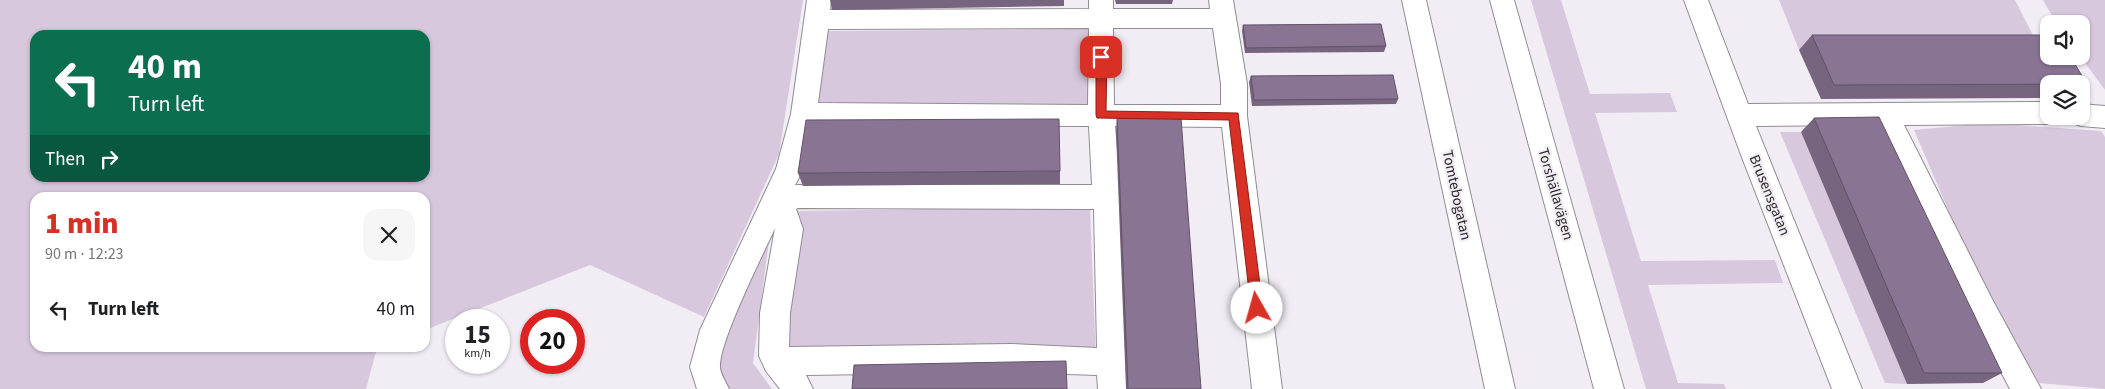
<!DOCTYPE html>
<meta charset="utf-8">
<style>
:root{--surface:#fff;--page:#f6f6f6;--text:#202124;--muted:#757577;--accent:#d93025}
body{margin:0;font-family:"Source Sans 3",sans-serif;background:var(--page);color:var(--text);height:100vh;display:flex;flex-direction:column;font-size:19px;white-space:nowrap}
*{box-sizing:border-box;margin:0}
p{font-size:16px;color:var(--muted)}
.icon{flex:none;width:28px;height:28px;fill:none;stroke:currentColor;stroke-width:2;stroke-linecap:round;stroke-linejoin:round}
.map{position:relative;flex:1;overflow:hidden}
.panel{position:absolute;left:30px;top:192px;width:400px;height:160px;display:flex;flex-direction:column;background:var(--surface);border-radius:15px;box-shadow:0 1px 4px #0004}
.panel>*{flex:none}
.guide{position:absolute;left:30px;top:30px;width:400px;height:152px;border-radius:15px;box-shadow:0 1px 4px #0004;background:#0b6e4f;color:#fff;overflow:hidden}
.fabs{position:absolute;left:2040px;top:15px;display:grid;gap:10px}
.fabs a{display:grid;place-items:center;width:50px;height:50px;border-radius:10px;background:var(--surface);box-shadow:0 1px 4px #0004;font-size:25px}
.speed{position:absolute;left:445px;top:309px;display:flex;gap:10px;font-size:25px;font-weight:700;text-align:center}
.speed>*{display:grid;place-content:center;width:65px;height:65px;border-radius:50%;background:var(--surface);box-shadow:0 1px 4px #0004;line-height:1}
.speed small{font-size:12px;font-weight:400}
.speed .limit{border:8px solid #d22;background:#fff;color:#111}
.pin{position:absolute;display:grid;place-items:center;width:42px;height:42px;color:#fff;margin:-21px;border-radius:10px;box-shadow:0 2px 8px #0006}
.me{position:absolute;width:55px;margin:-28px;rotate:353deg;stroke-linejoin:round;filter:drop-shadow(0 0 4px #0008)}
.turn{display:flex;align-items:center;gap:18px;height:105px;padding:0 15px;font-size:22px}
.turn .icon{width:65px;height:65px;stroke-width:2.5}
.turn b{display:block;font-size:35px;line-height:42px}
.then{display:flex;align-items:center;height:48px;padding:0 15px;background:#0003;gap:10px;font-size:19px}
.round{display:grid;place-items:center;flex:none;width:52px;height:52px;border-radius:15px;background:var(--page)}
.overview{display:flex;align-items:center;justify-content:space-between;height:85px;padding:0 15px}
h1{font-size:30px;font-weight:800;line-height:38px;color:var(--accent)}
ul{padding:0;list-style:none}
li{display:flex;align-items:center;gap:15px;height:65px;padding:0 15px}
li div{flex:1}
li b{display:block;font-size:19px}
li em{font-style:normal}
.map>svg:first-child{display:block}
</style>
<div class="map">
<svg width="2105" height="389" viewBox="0 0 2105 389">
<rect width="100%" height="100%" fill="#f2edf5"/>
<g fill="#d7c8de" fill-rule="evenodd">
<path d="M0,0h803l-24,154 -75,163 -114,-52 -165,65v-132h-390v150h342l-11,41h-366zM35,35h390v143h-390z"/>
<path d="M1531,0h30l29,94 80,-1 7,19 -82,1 46,148 134,-1 8,23 -135,2 30,98 46,1 2,5h-80z"/>
<path d="M1779,0h236l25,49 -241,1z"/>
<path d="M2043,0h62v90l-25,-34 1,-32h-24z"/>
<path d="M1089,29l1,79 -273,4 6,-81z"/>
<path d="M1988,123l113,8 4,6v252l-66,-6 -74,-134 -51,-119z"/>
<path d="M1780,132h21l106,252 -22,-1z"/>
<path d="M1090,207l6,154 -321,3 19,-153z"/>
<path d="M772,218l-19,145 19,26h-60v-34z"/>
</g>
<g fill="none" stroke-linecap="round" stroke-linejoin="round">
<defs>
<g id="minor">
<path d="M807,0h24l-1,10 259,-1v-9h24v9h97l-1,-9h24l14,84v32l35,273h-30l-30,-262 -107,-1 6,71 7,192h-30l-1,-14 -86,-3 -205,3 7,14h-33l-14,-18 -7,-15 1,-43 15,-85c-12,27 -57,115 -55,140 1,7 6,14 9,21h-32l-7,-22 10,-37 76,-161 15,-55zM1089,28l-1,77 -270,-2 10,-74zM1113,28h100l8,56v21h-107zM814,125l275,1 3,59h-297l8,-15zM798,208l296,1 3,139 -86,-4 -222,3 1,-34 13,-84 -7,-20z"/>
<path d="M1402,0h24l89,389h-30z"/>
<path d="M1684,0h24l40,104 301,-2v14h11l-2,5 -9,3 -145,1 88,174 49,90h-31l-38,-72 -94,-192 -122,1 106,263h-30l-91,-234z"/>
<path d="M2081,104l24,2v22l-24,-2 -9,-3 -4,-7h13z"/>
</g>
<path id="major" d="M1490,0h24l110,389h-30z"/>
</defs>
<use href="#minor" stroke="#918c93" stroke-width="2"/>
<use href="#major" stroke="#918c93" stroke-width="2"/>
<use href="#minor" fill="#fff" fill-rule="evenodd"/>
<use href="#major" fill="#fff" fill-rule="evenodd"/>
</g>
<g fill="#77647f">
<path d="M830,0h234v6l-232,4z"/>
<path d="M1115,0h58l-1,4h-56z"/>
<path d="M1243,25l143,21 -2,6 -139,1 -3,-22z"/>
<path d="M1812,35l275,49 -6,5v-5h-32v14l-228,1 -22,-49z"/>
<path d="M1251,76l147,23 -2,5 -144,2 -3,-24z"/>
<path d="M1117,118l84,271h-75l-10,-257z"/>
<path d="M1814,118l188,255 -19,10 -76,1 -106,-252z"/>
<path d="M1060,171v13l-257,2 -5,-13z"/>
</g>
<g fill="#8a7494" stroke="#615168">
<path d="M1381,24l5,22 -140,2 -3,-23z"/>
<path d="M1812,35h237v21h21l17,28 -253,1z"/>
<path d="M1393,75l5,24 -144,1 -3,-24z"/>
<path d="M1879,117l123,256h-78l-110,-255z"/>
<path d="M1117,118h64l20,271h-73z"/>
<path d="M1059,119l1,52 -262,2 8,-53z"/>
<path d="M1066,361l1,28h-215l2,-24z"/>
</g>
<path fill="#d93025" stroke="#8d1f18" d="M1101,53l6,4 -1,54 132,2 25,195 -2,4 -4,1 -4,-1 -2,-4 -22,-188 -132,-2 -1,-3v-58z"/>
<g text-anchor="middle" stroke-width="4.5" stroke-linejoin="round" paint-order="stroke">
<g font-size="15" fill="#29272a" stroke="#f2edf5">
<text transform="translate(1556 194) rotate(74)" y="5">Torshällavägen</text>
<text transform="translate(1457 195) rotate(78)" y="5">Tomtebogatan</text>
<text transform="translate(1770 195) rotate(68)" y="5">Brusensgatan</text>
</g>
</g>
</svg>
<div class="fabs">
<a><svg class="icon" aria-label="sound" viewBox="0 0 24 24"><path d="M4 9h4l5-4v14l-5-4H4zM17 9q2 3 0 6"/></svg></a>
<a><svg class="icon" aria-label="layers" viewBox="0 0 24 24"><path d="M12 4l9 5-9 5-9-5zM3 14l9 5 9-5"/></svg></a>
</div>
<div class="speed"><div>15<small>km/h</small></div><div class="limit">20</div></div>
<div class="pin" style="left:1101px;top:57px;background:#d93025"><svg class="icon" aria-label="arrive" viewBox="0 0 24 24"><path d="M6 21V4h12l-3 4 3 4H6"/></svg></div>
<svg class="me" style="left:1257px;top:308px" viewBox="-20 -20 40 40"><circle r="19" fill="#fff"/><path d="M0-13L10 11 0 6-10 11z" fill="#d93025"/></svg>
<div class="guide">
<div class="turn"><svg class="icon" aria-label="left" viewBox="0 0 24 24"><path d="M17 20v-9H6M10 6l-5 5 5 5"/></svg><div><b>40 m</b>Turn left</div></div>
<div class="then">Then<svg class="icon" aria-label="right" viewBox="0 0 24 24"><path d="M7 20v-9h11M14 6l5 5-5 5"/></svg></div>
</div>
<section class="panel">
<div class="overview"><div><h1>1 min</h1><p>90 m · 12:23</p></div><a class="round"><svg class="icon" aria-label="close" viewBox="0 0 24 24"><path d="M6 6l12 12M18 6L6 18"/></svg></a></div>
<ul>
<li><svg class="icon" aria-label="left" viewBox="0 0 24 24"><path d="M17 20v-9H6M10 6l-5 5 5 5"/></svg><div><b>Turn left</b></div><em>40 m</em></li>
</ul>
</section>
</div>
